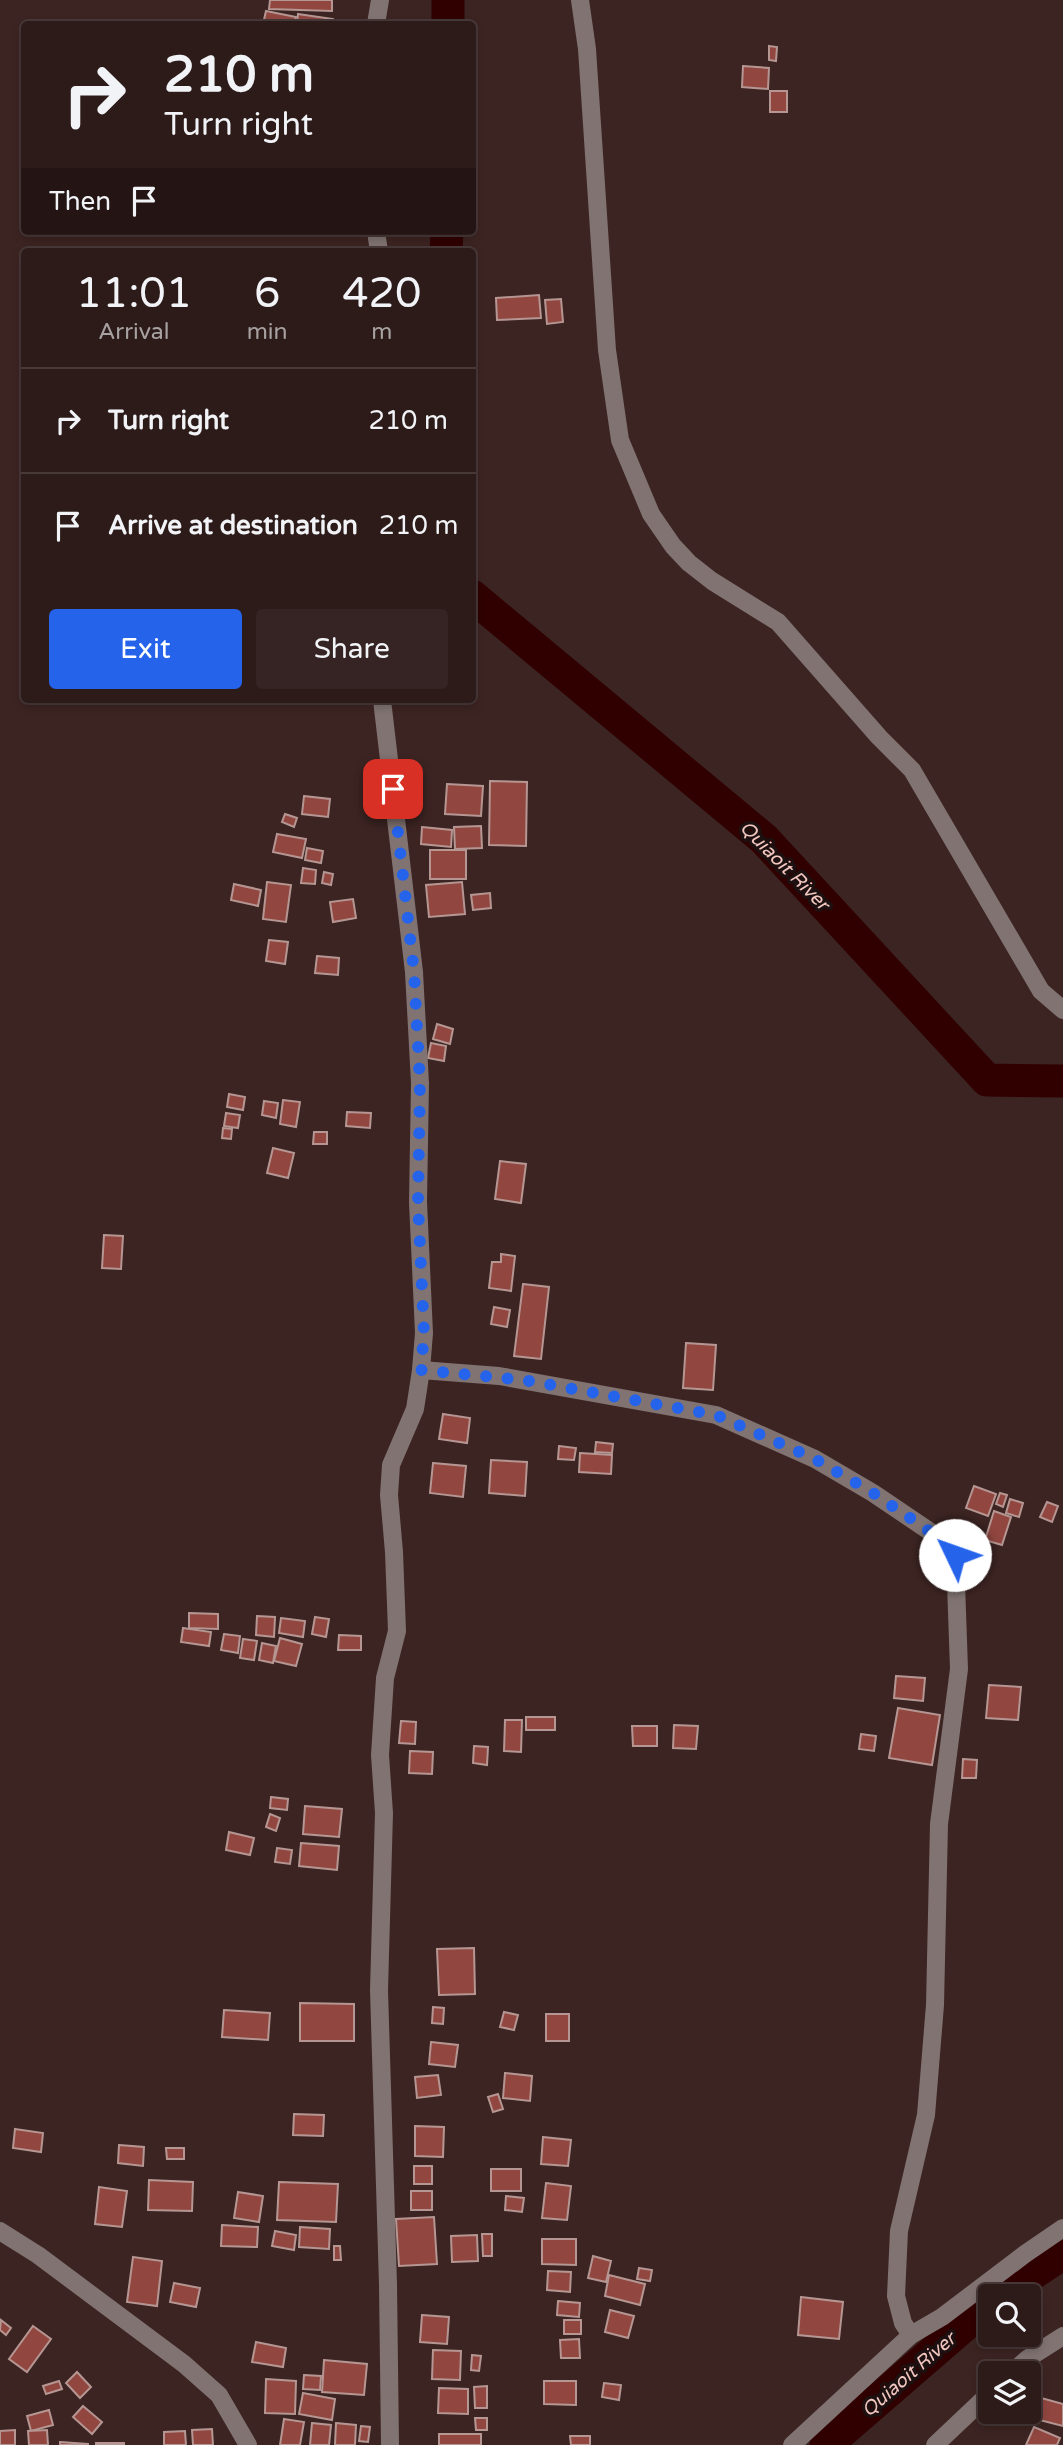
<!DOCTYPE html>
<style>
:root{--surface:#2d1b1a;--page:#352423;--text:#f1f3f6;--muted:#a7a1a2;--line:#483939;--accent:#2563eb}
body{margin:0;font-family:"Varela Round",sans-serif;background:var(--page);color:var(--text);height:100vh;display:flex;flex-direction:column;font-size:26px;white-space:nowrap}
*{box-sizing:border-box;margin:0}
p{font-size:23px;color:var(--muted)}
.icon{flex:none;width:38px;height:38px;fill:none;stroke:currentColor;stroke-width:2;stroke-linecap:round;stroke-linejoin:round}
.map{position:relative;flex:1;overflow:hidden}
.details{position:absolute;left:21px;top:248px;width:455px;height:455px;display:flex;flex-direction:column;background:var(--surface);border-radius:7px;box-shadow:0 4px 10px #0003,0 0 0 2px var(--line)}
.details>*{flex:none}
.guide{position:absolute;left:21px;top:21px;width:455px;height:214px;border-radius:7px;box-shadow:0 4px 10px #0003,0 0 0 2px var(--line);background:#2d1b1a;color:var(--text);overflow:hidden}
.tools{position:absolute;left:978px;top:2284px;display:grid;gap:14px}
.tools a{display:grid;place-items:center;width:63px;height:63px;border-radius:7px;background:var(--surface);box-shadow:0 4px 10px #0003,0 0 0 2px var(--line);font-size:35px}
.pin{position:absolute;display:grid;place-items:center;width:60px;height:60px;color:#fff;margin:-30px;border-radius:14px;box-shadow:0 4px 10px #0006}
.me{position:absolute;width:77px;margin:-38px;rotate:312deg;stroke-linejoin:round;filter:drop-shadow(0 0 5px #0008)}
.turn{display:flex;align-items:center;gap:24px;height:147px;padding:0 28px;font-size:32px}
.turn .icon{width:91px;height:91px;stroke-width:2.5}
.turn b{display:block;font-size:49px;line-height:60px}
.then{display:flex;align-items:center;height:66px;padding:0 28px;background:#0003;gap:14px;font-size:26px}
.eta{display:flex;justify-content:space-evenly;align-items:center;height:119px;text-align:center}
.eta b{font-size:42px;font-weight:600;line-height:49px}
.button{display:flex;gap:14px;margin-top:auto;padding:14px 28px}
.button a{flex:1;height:80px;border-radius:7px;background:var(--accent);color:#fff;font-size:28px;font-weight:600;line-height:80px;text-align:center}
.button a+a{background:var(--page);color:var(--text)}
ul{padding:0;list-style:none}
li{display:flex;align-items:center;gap:21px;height:105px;padding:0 28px;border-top:2px solid var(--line)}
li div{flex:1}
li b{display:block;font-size:26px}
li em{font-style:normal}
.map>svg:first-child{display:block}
</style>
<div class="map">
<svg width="1063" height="2445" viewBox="0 0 1063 2445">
<rect width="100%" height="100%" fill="#3c2422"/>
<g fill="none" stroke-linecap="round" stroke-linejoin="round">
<g stroke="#300001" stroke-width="33">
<path d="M448,24v-24"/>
<path d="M446,252l1,-21"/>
<path d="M472,596l292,243 223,241 76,1"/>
<path d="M999,2296l64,-43"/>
<path d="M826,2445l164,-142"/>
</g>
</g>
<g fill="#914640" stroke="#b59692" stroke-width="2">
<path d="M270,0h62v11l-63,-2z"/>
<path d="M266,11l30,6 -2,7h-31z"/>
<path d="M298,14l35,5 -1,5h-35z"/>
<path d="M769,46l8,1 -1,14 -7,-1z"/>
<path d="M743,66l26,2 -1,21 -26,-2z"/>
<path d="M24,68v32h-3z"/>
<rect x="770" y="91" width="17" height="21"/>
<path d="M539,295l2,23 -44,2 -1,-22z"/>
<path d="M561,299l2,23 -16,2 -2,-24z"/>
<path d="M490,781l37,1 -1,64 -37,-1z"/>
<path d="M447,784l36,2 -2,30 -36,-2z"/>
<path d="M304,796l26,3 -2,18 -26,-3z"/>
<path d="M285,814l12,4 -3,9 -12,-5z"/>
<path d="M481,826l1,22 -27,1 -1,-22z"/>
<path d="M422,827l30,3 -1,17 -30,-3z"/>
<path d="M277,834l29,5 -4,19 -29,-6z"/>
<path d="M307,848l16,3 -2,12 -16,-3z"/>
<rect x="430" y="850" width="36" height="29"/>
<path d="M303,868l13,2 -1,14 -14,-1z"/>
<path d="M324,872l9,2 -2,11 -9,-2z"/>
<path d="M267,882l24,3 -5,37 -23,-3z"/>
<path d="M462,882l3,32 -36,3 -3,-32z"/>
<path d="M234,884l27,6 -3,16 -27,-6z"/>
<path d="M490,893l1,15 -18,2 -2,-15z"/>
<path d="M353,899l3,19 -23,4 -3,-20z"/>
<path d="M269,940l19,2 -3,22 -19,-3z"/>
<path d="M317,956l22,2 -1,17 -23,-2z"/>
<path d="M437,1024l16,5 -3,15 -17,-5z"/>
<path d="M431,1043l15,3 -2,15 -16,-3z"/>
<path d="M229,1094l16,3 -2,13 -16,-3z"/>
<path d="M283,1100l17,2 -4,25 -16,-3z"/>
<path d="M264,1101l14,2 -2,15 -14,-3z"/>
<path d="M347,1112l24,1 -1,15 -24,-2z"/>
<path d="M226,1113l14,2 -2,13 -14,-2z"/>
<path d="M223,1128l9,1 -1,10 -9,-1z"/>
<path d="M314,1132h13v12h-14z"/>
<path d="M273,1148l21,5 -6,25 -21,-5z"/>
<path d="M500,1161l26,3 -5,39 -26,-4z"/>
<path d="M104,1235l19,1 -2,33 -19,-1z"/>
<path d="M501,1254l14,2 -4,35 -22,-3 3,-26h9z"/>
<path d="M523,1284l26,3 -8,72 -27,-3z"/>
<path d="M494,1307l16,3 -3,17 -16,-3z"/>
<path d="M686,1343l30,2 -3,45 -30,-2z"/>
<path d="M443,1414l27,4 -3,25 -28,-4z"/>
<path d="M596,1442l17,2 -1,9 -17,-1z"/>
<path d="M559,1446l17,2 -2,12 -16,-1z"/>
<path d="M580,1453l32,2 -1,19 -32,-2z"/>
<path d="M491,1460l36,2 -2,34 -36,-3z"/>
<path d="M433,1463l33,3 -3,31 -33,-4z"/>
<path d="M974,1486l22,8 -8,22 -22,-8z"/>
<path d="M1000,1493l7,2 -4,12 -7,-3z"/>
<path d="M1010,1499l13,4 -4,14 -13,-4z"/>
<path d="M1047,1502l11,4 -6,16 -12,-5z"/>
<path d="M994,1511l17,6 -9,28 -17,-5z"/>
<path d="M189,1613l29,1v15l-29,-1z"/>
<path d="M257,1616l18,1 -1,20 -18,-2z"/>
<path d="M315,1617l14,2 -3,18 -14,-3z"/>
<path d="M281,1618l24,3 -2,16 -24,-4z"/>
<path d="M183,1628l28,4 -2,14 -28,-4z"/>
<path d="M224,1634l16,2 -2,17 -17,-3z"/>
<path d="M339,1635l22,1v14h-23z"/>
<path d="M280,1638l22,6 -6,22 -22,-5z"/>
<path d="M243,1639l14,2 -3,19 -14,-2z"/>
<path d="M262,1643l14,3 -3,17 -14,-3z"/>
<path d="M896,1676l29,2 -2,23 -29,-3z"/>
<path d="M989,1685l32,2 -3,33 -32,-2z"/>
<path d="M898,1708l42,7 -8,50 -43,-7z"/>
<rect x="526" y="1717" width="29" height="13"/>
<path d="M505,1720h17l-1,32 -17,-1z"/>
<path d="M401,1721l15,1 -1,22 -16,-1z"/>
<path d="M674,1725l24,1 -2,23 -23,-1z"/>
<path d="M632,1726h25v20h-24z"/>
<path d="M861,1734l15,2 -2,15 -15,-2z"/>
<path d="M474,1746l14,1 -1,18 -14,-2z"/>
<path d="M410,1751l23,1 -1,22 -23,-1z"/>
<path d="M963,1759l14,1 -1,18h-14z"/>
<path d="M271,1797l17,2 -1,11 -17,-2z"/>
<path d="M305,1806l37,3 -3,28 -36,-3z"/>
<path d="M270,1814l10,4 -4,13 -10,-4z"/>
<path d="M229,1832l25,6 -4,17 -24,-5z"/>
<path d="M301,1843l38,3 -2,24 -38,-4z"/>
<path d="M277,1848l15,2 -2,14 -15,-2z"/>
<path d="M474,1948l1,46 -36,1 -2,-46z"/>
<path d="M300,2003l54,1v37h-54z"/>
<path d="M433,2007l11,1 -1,16 -11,-1z"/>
<path d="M224,2010l46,3 -2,27 -46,-3z"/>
<path d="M504,2012l14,3 -4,15 -14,-3z"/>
<rect x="546" y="2014" width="23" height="27"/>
<path d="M431,2042l27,3 -3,22 -26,-3z"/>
<path d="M505,2073l27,3 -2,25 -27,-3z"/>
<path d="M438,2075l3,20 -24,3 -2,-21z"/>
<path d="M498,2094l5,15 -10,3 -5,-15z"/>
<path d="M294,2114l30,1 -1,21 -30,-1z"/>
<path d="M415,2126l29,1 -1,30 -28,-1z"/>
<path d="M15,2129l28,4 -2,19 -28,-4z"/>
<path d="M543,2137l28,3 -3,26 -27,-2z"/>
<path d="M119,2145l25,2 -1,19 -25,-3z"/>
<path d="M166,2148h18v11h-17z"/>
<rect x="414" y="2166" width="18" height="18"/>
<rect x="491" y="2169" width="30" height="22"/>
<path d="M149,2180l44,2 -1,29 -44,-1z"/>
<path d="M279,2182l59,2 -2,38 -59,-2z"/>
<path d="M546,2183l25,3 -4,34 -25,-2z"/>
<path d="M99,2187l28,4 -5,36 -27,-3z"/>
<rect x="411" y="2191" width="21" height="19"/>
<path d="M238,2192l25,4 -4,26 -25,-4z"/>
<path d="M506,2196l18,2 -2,14 -17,-2z"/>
<path d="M434,2217l3,47 -38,2 -3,-47z"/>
<path d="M222,2225l36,2 -1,20 -36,-1z"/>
<path d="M300,2227l30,2 -1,20 -30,-2z"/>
<path d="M275,2231l21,4 -2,15 -22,-4z"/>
<path d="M482,2234h10v22h-9z"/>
<path d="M477,2235l1,26 -26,1 -1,-26z"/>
<path d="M542,2239h34v26l-34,-1z"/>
<path d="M334,2246h6l1,14h-7z"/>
<path d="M593,2256l18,5 -5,21 -18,-4z"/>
<path d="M133,2257l29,4 -5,45 -30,-4z"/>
<path d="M639,2268l13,2 -2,11 -13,-2z"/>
<path d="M548,2271l23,1 -1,20 -23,-2z"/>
<path d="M609,2275l36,9 -5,21 -35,-9z"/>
<path d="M174,2283l26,5 -4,19 -26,-5z"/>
<path d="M801,2297l42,5 -4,37 -41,-4z"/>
<path d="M558,2301l22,2 -1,14 -22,-2z"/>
<path d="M610,2310l24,6 -6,22 -23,-6z"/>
<path d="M422,2315l27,2 -2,27 -27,-2z"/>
<path d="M1,2320l10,8 -5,7 -6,-5z"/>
<rect x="564" y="2320" width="17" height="14"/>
<path d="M33,2326l18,13 -24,33 -18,-13z"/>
<path d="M579,2339l1,19h-19l-1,-18z"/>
<path d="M256,2342l30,6 -3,19 -31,-5z"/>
<path d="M433,2350l28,1 -1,29 -28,-1z"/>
<path d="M472,2355l9,1 -2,15 -8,-1z"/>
<path d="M324,2360l43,4 -3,31 -42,-3z"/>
<path d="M77,2372l14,15 -11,11 -14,-15z"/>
<path d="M304,2375l17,1 -1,14 -17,-1z"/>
<path d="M266,2379l30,2 -1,33 -30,-1z"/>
<path d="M59,2381l3,8 -16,5 -3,-8z"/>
<path d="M544,2381h32v24l-32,-1z"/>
<path d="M604,2383l17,2 -2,15 -17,-3z"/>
<path d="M487,2386v22h-12l-1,-21z"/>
<path d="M439,2388l29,1v25l-30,-1z"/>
<path d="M303,2393l32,6 -3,21 -33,-6z"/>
<path d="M1034,2396l29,8v22l-35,-9z"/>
<path d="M83,2406l19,16 -10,12 -19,-17z"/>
<path d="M49,2410l4,15 -22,6 -4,-15z"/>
<path d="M475,2418h12v12h-11z"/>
<path d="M284,2419l20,3 -4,23h-20z"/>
<path d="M312,2423l19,2 -2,20h-19z"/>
<path d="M336,2423l20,2 -1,20h-20z"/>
<path d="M361,2426l9,1 -2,15 -9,-1z"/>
<path d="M1034,2427l26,11 -3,7h-31z"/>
<path d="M212,2429l1,16h-20l-1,-15z"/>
<path d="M15,2430v15h-15v-14z"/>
<path d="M47,2430l1,15h-19l-1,-14z"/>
<path d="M185,2431l1,14h-22v-13z"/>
<rect x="439" y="2434" width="42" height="11"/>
<path d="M570,2436h20v9h-19z"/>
<path d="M60,2442l28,2v1h-28z"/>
<rect x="96" y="2443" width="28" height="2"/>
</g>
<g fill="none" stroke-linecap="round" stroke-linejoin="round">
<g stroke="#807371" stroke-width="18">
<path d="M580,0l7,49 20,301 13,90 31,74 22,32 16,17 23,18 66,41 101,115 33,33 129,221 22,19"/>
<path d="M376,24l4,-24"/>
<path d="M376,231l3,21"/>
<path d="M382,700l32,272 6,111 -2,119 6,131 -3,37 -6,39 -24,56 -2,30 5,57 3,79 -12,47 -5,77 4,58 -5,177 9,294 2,161"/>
<path d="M421,1370l78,6 217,39 99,44 58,34 74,50 8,12 4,114 -20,155 -4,181 -9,110 -27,116 -3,65 7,27 8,12"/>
<path d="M0,2231l38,24 146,109 35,31 29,50"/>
<path d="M1012,2373l15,-14 36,-23"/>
<path d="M792,2445l119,-110 31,-18 83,-63 38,-26"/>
<path d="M935,2445l55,-52"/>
</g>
</g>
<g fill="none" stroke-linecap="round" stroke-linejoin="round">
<path stroke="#2563eb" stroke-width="12" stroke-dasharray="0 21.6" d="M393,789l21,183 6,111 -2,119 6,131 -3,37 103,10 192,35 99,44 58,34 74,50 8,12"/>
</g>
<g text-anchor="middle" stroke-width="7" stroke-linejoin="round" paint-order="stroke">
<g font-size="19" font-style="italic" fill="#f3c6c0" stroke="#1c1110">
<text transform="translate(785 865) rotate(45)" y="7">Quiaoit River</text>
<text transform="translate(908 2374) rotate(-41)" y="7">Quiaoit River</text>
</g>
</g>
</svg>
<div class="tools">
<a><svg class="icon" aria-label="search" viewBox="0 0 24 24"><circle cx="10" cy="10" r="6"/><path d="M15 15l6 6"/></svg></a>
<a><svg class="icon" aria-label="layers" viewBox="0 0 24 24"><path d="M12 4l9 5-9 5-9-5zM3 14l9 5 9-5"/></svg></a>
</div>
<div class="pin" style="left:393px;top:789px;background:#d93025"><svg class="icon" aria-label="arrive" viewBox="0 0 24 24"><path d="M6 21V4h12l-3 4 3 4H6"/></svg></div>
<svg class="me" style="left:955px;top:1555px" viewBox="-20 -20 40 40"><circle r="19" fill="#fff"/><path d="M0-13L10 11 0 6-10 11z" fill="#2563eb"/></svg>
<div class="guide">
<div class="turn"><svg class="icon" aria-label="right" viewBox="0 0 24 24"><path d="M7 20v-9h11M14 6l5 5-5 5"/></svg><div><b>210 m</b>Turn right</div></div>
<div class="then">Then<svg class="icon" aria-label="arrive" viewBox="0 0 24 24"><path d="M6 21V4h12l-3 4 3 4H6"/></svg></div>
</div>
<section class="details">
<div class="eta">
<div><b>11:01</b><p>Arrival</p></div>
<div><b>6</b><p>min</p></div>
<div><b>420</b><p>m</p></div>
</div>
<ul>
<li><svg class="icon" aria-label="right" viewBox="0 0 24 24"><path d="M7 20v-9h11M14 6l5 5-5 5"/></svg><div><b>Turn right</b></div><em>210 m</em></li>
<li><svg class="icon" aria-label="arrive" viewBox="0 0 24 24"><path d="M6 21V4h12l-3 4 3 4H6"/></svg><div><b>Arrive at destination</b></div><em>210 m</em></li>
</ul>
<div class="button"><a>Exit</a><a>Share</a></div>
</section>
</div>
